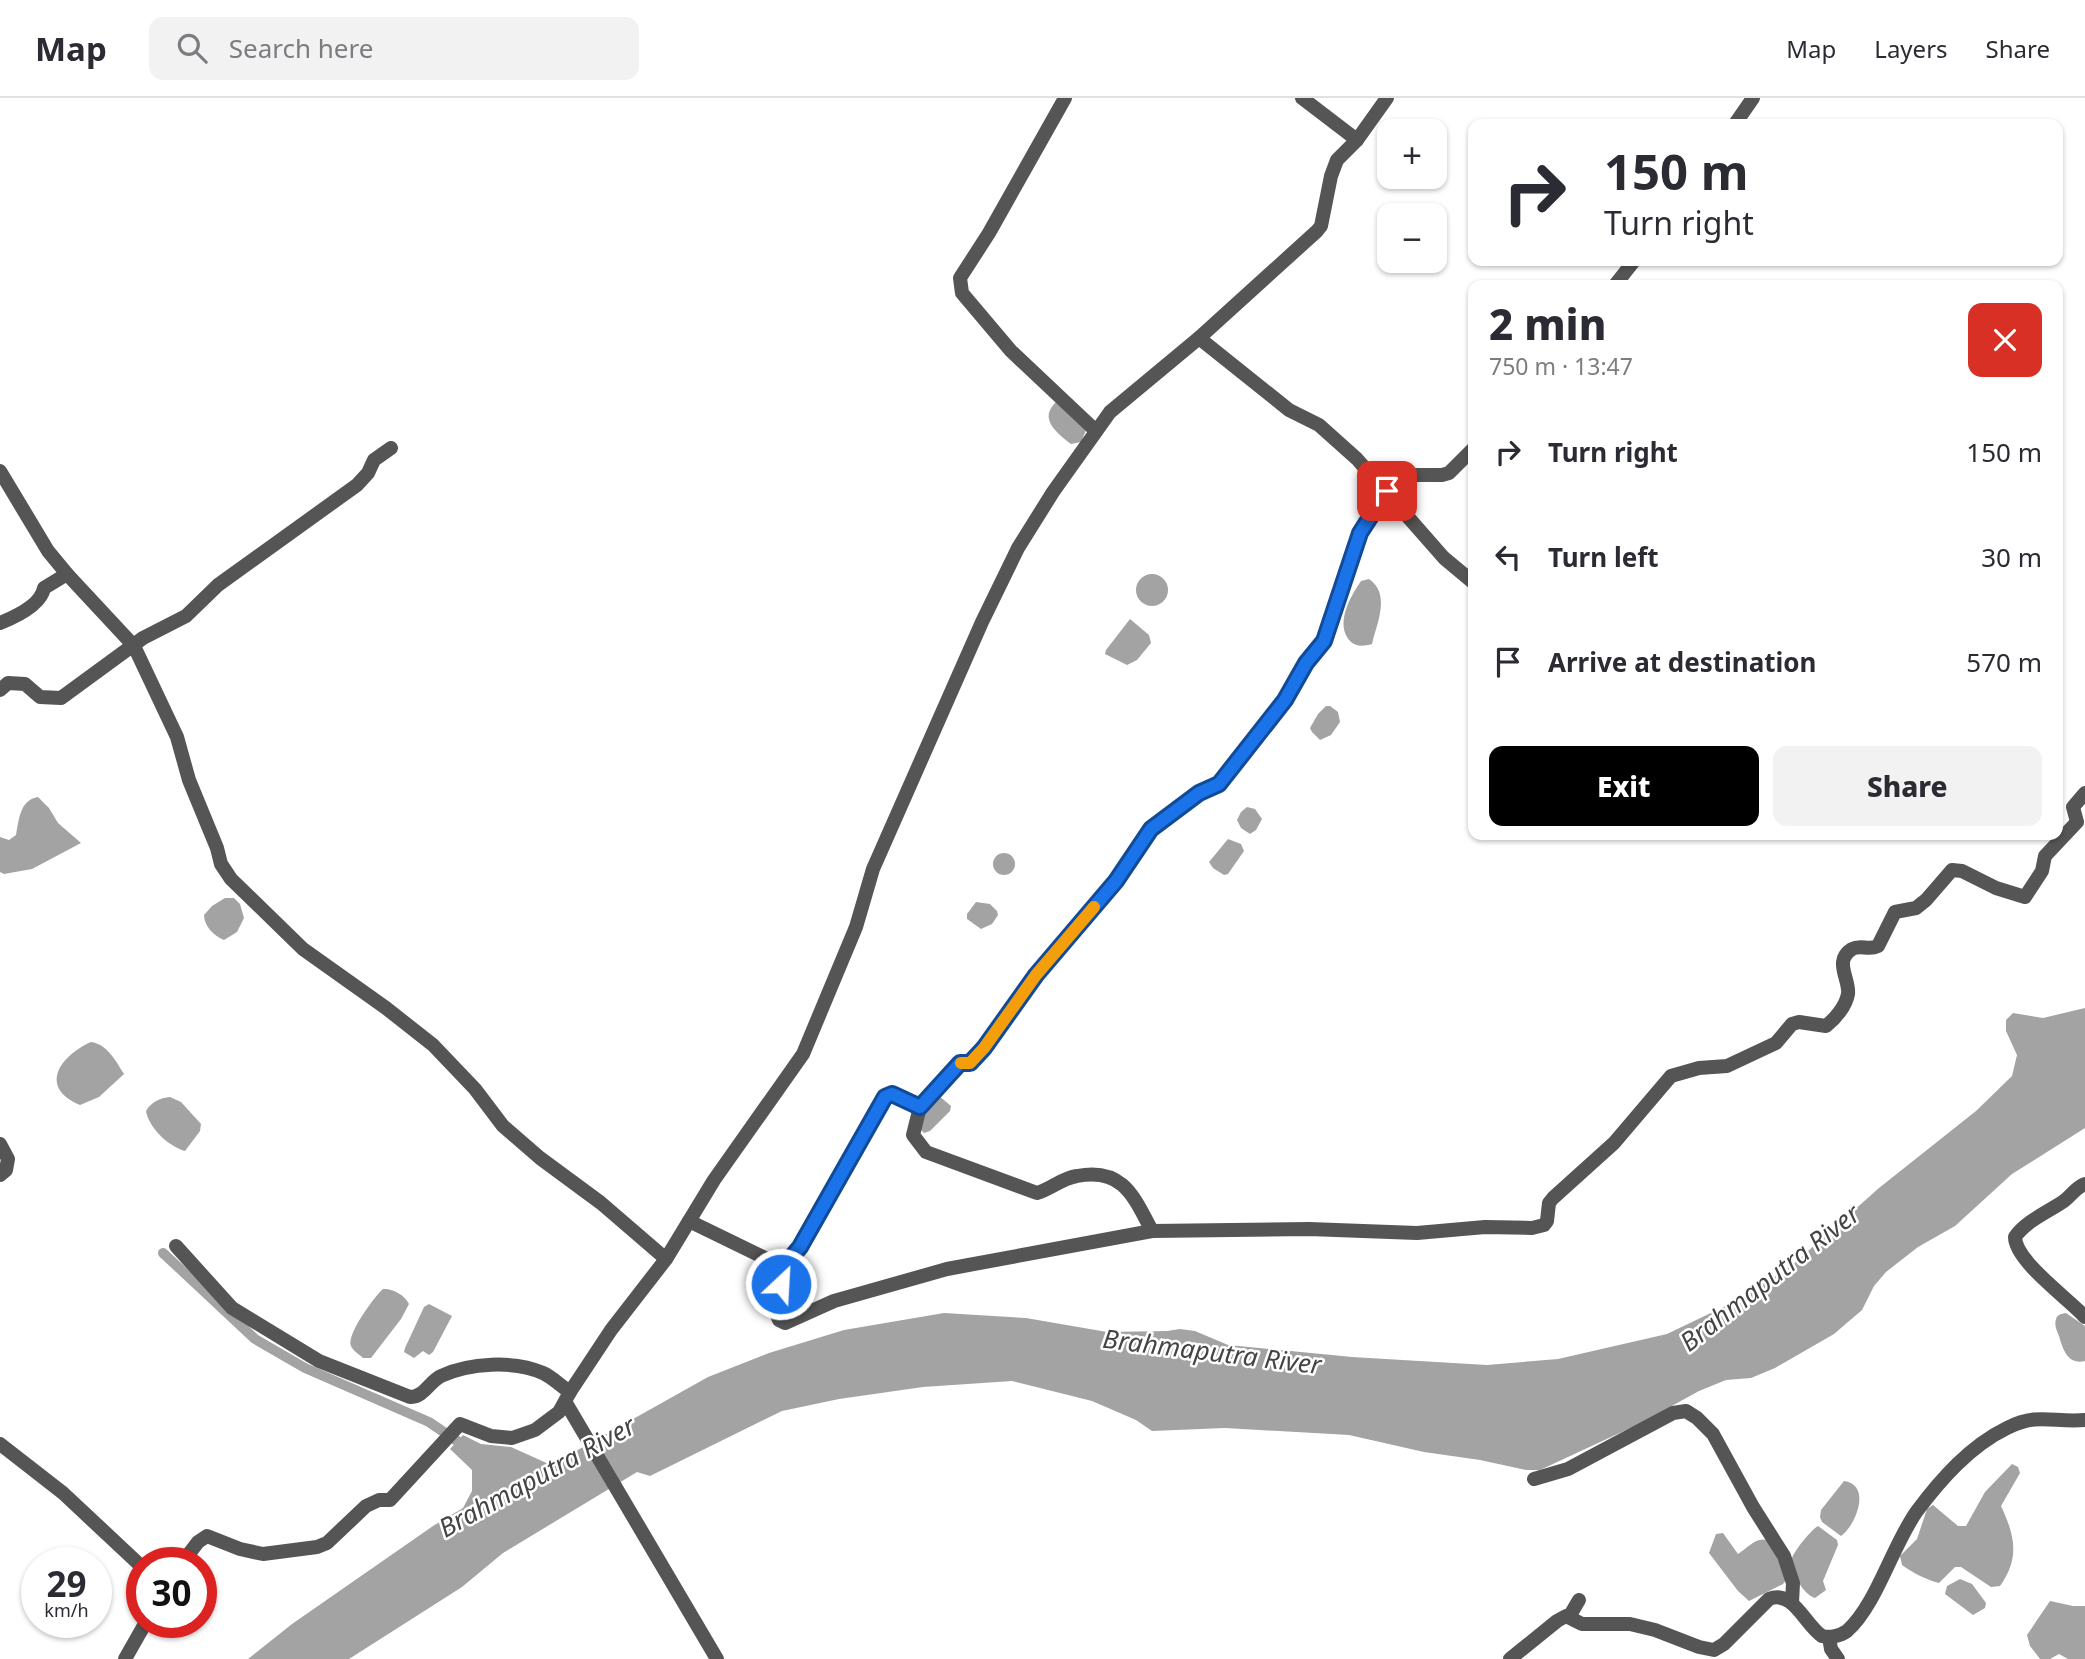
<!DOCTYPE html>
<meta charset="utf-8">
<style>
:root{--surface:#fff;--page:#f2f2f3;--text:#2b2b33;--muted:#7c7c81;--line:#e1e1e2;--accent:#000}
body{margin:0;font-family:"Noto Sans",sans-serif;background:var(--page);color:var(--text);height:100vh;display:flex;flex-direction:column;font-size:26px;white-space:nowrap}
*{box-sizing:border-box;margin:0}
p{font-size:23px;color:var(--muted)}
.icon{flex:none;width:38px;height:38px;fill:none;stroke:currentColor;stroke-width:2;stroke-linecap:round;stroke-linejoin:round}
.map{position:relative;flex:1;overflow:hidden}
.sheet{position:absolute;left:1468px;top:182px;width:595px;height:560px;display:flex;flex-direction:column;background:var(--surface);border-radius:14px;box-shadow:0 2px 5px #0004}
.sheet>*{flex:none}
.hud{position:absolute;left:1468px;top:21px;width:595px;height:147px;border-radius:14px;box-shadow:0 2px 5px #0004;background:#fff;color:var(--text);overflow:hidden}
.buttons{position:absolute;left:1377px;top:21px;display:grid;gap:14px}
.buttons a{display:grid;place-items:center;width:70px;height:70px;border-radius:14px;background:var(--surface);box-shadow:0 2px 5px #0004;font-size:35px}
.speed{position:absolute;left:21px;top:1449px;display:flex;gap:14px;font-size:35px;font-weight:700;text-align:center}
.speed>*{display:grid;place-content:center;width:91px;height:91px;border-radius:50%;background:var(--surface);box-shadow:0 2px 5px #0004;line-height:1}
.speed small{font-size:18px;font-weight:400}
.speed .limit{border:10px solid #d22;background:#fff;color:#111}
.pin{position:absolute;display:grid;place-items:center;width:60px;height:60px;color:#fff;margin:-30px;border-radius:14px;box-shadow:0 4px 10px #0006}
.me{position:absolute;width:77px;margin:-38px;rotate:25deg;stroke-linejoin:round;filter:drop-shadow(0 0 5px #0008)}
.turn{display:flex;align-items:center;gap:24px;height:147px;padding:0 21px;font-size:32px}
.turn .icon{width:91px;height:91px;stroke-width:2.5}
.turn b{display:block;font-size:49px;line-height:60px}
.round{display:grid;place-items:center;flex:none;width:74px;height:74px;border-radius:14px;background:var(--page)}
.overview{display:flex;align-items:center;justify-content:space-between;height:119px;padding:0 21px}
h1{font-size:42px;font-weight:800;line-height:52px}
.button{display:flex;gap:14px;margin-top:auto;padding:14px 21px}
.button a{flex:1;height:80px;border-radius:14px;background:var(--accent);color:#fff;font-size:28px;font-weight:800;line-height:80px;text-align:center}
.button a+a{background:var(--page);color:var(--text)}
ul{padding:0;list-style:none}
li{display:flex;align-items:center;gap:21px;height:105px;padding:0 21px}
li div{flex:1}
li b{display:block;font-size:26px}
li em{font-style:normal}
header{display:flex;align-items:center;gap:42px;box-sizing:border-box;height:98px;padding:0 35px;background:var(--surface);border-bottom:2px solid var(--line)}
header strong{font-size:33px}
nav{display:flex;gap:38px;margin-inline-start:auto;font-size:24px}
.search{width:490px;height:63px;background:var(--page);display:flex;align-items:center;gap:18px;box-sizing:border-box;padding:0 24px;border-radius:14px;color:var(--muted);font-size:26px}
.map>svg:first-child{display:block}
</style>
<header>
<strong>Map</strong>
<div class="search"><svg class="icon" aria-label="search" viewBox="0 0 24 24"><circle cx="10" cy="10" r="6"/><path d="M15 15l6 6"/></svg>Search here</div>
<nav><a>Map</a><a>Layers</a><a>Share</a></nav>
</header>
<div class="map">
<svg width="2085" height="1561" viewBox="0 0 2085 1561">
<rect width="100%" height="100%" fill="#fff"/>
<g fill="#a3a3a3">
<path d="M1056,304l31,26 -6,14 -10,2c-14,-11 -33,-25 -15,-42z"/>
<circle cx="1152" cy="492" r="16"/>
<path d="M1369,481c22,15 8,44 3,65 -8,2 -15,3 -21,-2 -17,-17 -1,-45 10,-61z"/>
<path d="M1130,521l19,16 2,8 -14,17 -10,5 -22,-11 1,-4z"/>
<path d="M1326,608h4l8,6 2,10 -9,13 -11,5 -8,-8 -2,-4 8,-14z"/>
<path d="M38,699l11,11 9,15 23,20 -49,26 -28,5 -4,-2v-35l9,3 7,-5c3,-16 4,-35 22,-38z"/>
<path d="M1247,709l8,2 7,10 -6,11 -6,4 -9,-6 -4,-8 4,-8z"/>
<path d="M1228,741l13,5 3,7 -16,23 -4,1 -11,-7 -4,-6z"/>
<circle cx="1004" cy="766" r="11"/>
<path d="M225,800h9l6,6 4,14 -7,14 -13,8c-10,-4 -20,-14 -20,-25l8,-9z"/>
<path d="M976,804l14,2 7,7 1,4 -6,9 -11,5 -14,-10v-5z"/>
<path d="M2085,910v120l-73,46 -57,52 -37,21 -32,25 -12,14 -12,24 -28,24 -59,34 -24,10 -25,2 -27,11 -60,33 -99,46h-14l-46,-10 -56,-8 -75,-17 -124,-7 -73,3 -16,-11 -44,-19 -80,-20 -89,6 -84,12 -57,12 -132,65 -13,-4 -134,81 -41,34 -113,72h-101l44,-35 141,-98 30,-18 9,-17v-21l-22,-21 13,-14 18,9 30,3 40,18 157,-88 61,-24 75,-23 100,-17 82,5 81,14 60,-1 13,-2 15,2 33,14 124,12 135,8 71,-6 109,-25 71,-34 52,-33 89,-79 97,-77 36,-35 5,-21 -11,-24v-11l7,-7 30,5z"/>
<path d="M91,944c16,2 25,19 33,32l-25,23 -19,8c-42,-18 -20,-49 11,-63z"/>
<path d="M938,997l13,11 -1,5 -20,20 -6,2 -6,-6 4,-15z"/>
<path d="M170,999l11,5 20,22 -1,7 -15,20c-17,-5 -36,-23 -39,-40 5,-9 14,-13 24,-14z"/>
<path d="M383,1191c9,-1 22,6 26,15l-8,15 -30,39h-8c-3,-3 -10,-7 -12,-12 -5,-11 23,-49 32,-57z"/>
<path d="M429,1206l23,12 -19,36 -4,3 -6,-4 -9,7 -10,-6 1,-4 19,-41z"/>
<path d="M2066,1215l19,13v35c-17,4 -22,-11 -26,-25 -2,-5 -5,-11 -3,-17 2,-5 5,-5 10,-6z"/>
<path d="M2012,1366l6,3 2,6 -19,33c14,30 19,52 -1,80l-9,1 -30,-20h-6l-16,16c-12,-3 -26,-10 -37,-18l-2,-9 17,-17 10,-30 6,-4 25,21h8l19,-34z"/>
<path d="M1844,1383c28,4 12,44 -3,55l-19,-14 -2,-5 1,-7z"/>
<path d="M1818,1428l19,14 1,5 -15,36 3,9 -11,8c-11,-3 -23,-24 -24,-36 0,-8 20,-32 27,-36z"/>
<path d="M1723,1435l15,21c11,-7 20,-20 33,-12l15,38 -3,4 -34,17 -11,-10 -29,-38 7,-19z"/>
<path d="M1960,1481l12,5 14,19 -1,5 -12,7 -28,-21 2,-8z"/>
<path d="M2050,1503l23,5h12v53h-17l-9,-5 -9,5h-10l-10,-13 -3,-11z"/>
</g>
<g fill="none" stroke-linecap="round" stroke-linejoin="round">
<path stroke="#a3a3a3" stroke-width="10" d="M163,1155l92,86 50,29 124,54 28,19 11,4"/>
<g stroke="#555" stroke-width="14">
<path d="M1065,0l-76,135 -29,45 2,15 49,58 85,80"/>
<path d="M1302,0l55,42"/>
<path d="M1735,26l18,-26"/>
<path d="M1615,187l19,-24"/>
<path d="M1199,240l90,72 30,15 38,34 87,99 30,25"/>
<path d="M0,373l48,80 19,23 67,72 43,91 12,43 28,68 4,16 10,15 72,70 83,59 47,37 42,44 28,37 37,32 61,45 65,56"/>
<path d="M0,525c15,-6 41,-18 44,-35l23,-14"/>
<path d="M0,592l8,-7 17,1 15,13 21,1 82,-60 43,-22 32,-31 139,-100 11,-12 6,-13 17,-12"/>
<path d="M920,1009l40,-44h10l14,-15 52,-73 80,-94 35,-52 48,-36 20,-9 66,-84 21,-37 18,-22 36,-108 27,-42 8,-1 20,-15h27l7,-2 25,-25"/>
<path d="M0,1046l8,15 -2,11 -6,5"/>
<path d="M2085,1086c-10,4 -13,11 -21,17 -16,11 -38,20 -49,36 0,24 54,62 70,80"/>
<path d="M689,1123l78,38 18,6 15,-18c13,-22 77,-148 92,-153l28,13 -7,28 13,17 111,41c14,-4 25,-15 40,-17 46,-9 57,21 75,55l157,-2 108,4 68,-6 47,1 12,-3 3,-4 2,-18 4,-5 61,-55 57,-67 28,-8 28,-2 49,-23 16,-19 7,-2 27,4c9,-7 20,-20 22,-32 2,-15 -15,-33 4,-45 9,-5 16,2 26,-3l17,-34 21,-4 10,-8 26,-30 10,1 34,17 29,9 17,-26 3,-15 32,-34 -4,-15 12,-14"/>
<path d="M176,1148l56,62 87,53 91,36c14,0 19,-15 31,-21 28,-13 73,-16 102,-3 9,4 18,13 27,19"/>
<path d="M785,1167l-9,48 3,7 6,3 49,-22 113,-32 205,-38"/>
<path d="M566,1305l151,256"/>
<path d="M0,1346l63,49 79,74"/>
<path d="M1534,1381l34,-10 105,-56 13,-2 11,7 16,16 40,73 31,49 9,27 -1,20"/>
<path d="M182,1465l16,-21 9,-6 33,13 23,5 54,-7 10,-4 39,-37 13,-6h11l70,-76 31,12 21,2 23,-8 24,-18 11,-20 41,-62 55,-71 48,-79 89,-126 53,-127 17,-58 109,-247 36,-74 35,-56 57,-80 89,-74 118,-107 4,-5 10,-50 6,-16 20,-20 30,-42"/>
<path d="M1569,1519l10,-17"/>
<path d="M1829,1539l2,12 7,10"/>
<path d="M125,1561l21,-37"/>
<path d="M1510,1561l47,-38 9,-5 16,8h48l25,6 44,17 15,3 10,-6 45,-45c24,-10 36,26 53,37 8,2 18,0 25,-5 29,-25 46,-87 70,-120 24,-32 53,-65 90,-83 32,-16 46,-5 78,-8"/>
</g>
</g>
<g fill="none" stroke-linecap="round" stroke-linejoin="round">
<defs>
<path id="route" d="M781,1186l4,-19 15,-18 85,-150 7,-3 28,13 40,-44h10l14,-15 52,-73 80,-94 35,-52 48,-36 20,-9 66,-84 21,-37 18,-22 36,-108 27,-42"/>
</defs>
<use href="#route" stroke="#114b97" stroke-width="18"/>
<use href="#route" stroke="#1a73e8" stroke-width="12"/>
<path stroke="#f59e0b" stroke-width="12" d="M961,965h9l14,-15 52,-73 58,-68"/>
</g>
<g text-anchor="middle" stroke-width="5" stroke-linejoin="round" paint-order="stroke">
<g font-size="26" font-style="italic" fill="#444" stroke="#fff">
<text transform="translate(1770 1180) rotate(-38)" y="9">Brahmaputra River</text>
<text transform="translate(1212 1254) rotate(7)" y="9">Brahmaputra River</text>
<text transform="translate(537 1379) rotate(-29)" y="9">Brahmaputra River</text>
</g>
</g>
</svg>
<div class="buttons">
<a>+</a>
<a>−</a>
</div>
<div class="speed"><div>29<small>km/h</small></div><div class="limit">30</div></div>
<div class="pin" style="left:1387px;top:393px;background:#d93025"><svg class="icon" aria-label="arrive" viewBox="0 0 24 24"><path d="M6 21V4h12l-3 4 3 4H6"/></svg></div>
<svg class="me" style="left:781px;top:1186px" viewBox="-20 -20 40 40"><circle r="17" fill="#1a73e8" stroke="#fff" stroke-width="3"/><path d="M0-11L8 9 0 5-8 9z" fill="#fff"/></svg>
<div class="hud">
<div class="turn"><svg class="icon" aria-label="right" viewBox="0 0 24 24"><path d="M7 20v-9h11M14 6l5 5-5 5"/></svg><div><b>150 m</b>Turn right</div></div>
</div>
<section class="sheet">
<div class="overview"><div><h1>2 min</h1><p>750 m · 13:47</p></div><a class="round" style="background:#d93025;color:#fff"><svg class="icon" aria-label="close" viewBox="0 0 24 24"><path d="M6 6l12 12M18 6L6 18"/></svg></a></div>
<ul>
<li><svg class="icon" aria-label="right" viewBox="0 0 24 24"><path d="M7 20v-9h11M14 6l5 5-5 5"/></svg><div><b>Turn right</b></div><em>150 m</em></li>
<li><svg class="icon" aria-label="left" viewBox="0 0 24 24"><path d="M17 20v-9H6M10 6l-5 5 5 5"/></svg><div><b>Turn left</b></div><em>30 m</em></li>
<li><svg class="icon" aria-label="arrive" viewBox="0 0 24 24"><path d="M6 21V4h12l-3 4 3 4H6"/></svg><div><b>Arrive at destination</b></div><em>570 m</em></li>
</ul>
<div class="button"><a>Exit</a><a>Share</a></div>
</section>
</div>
